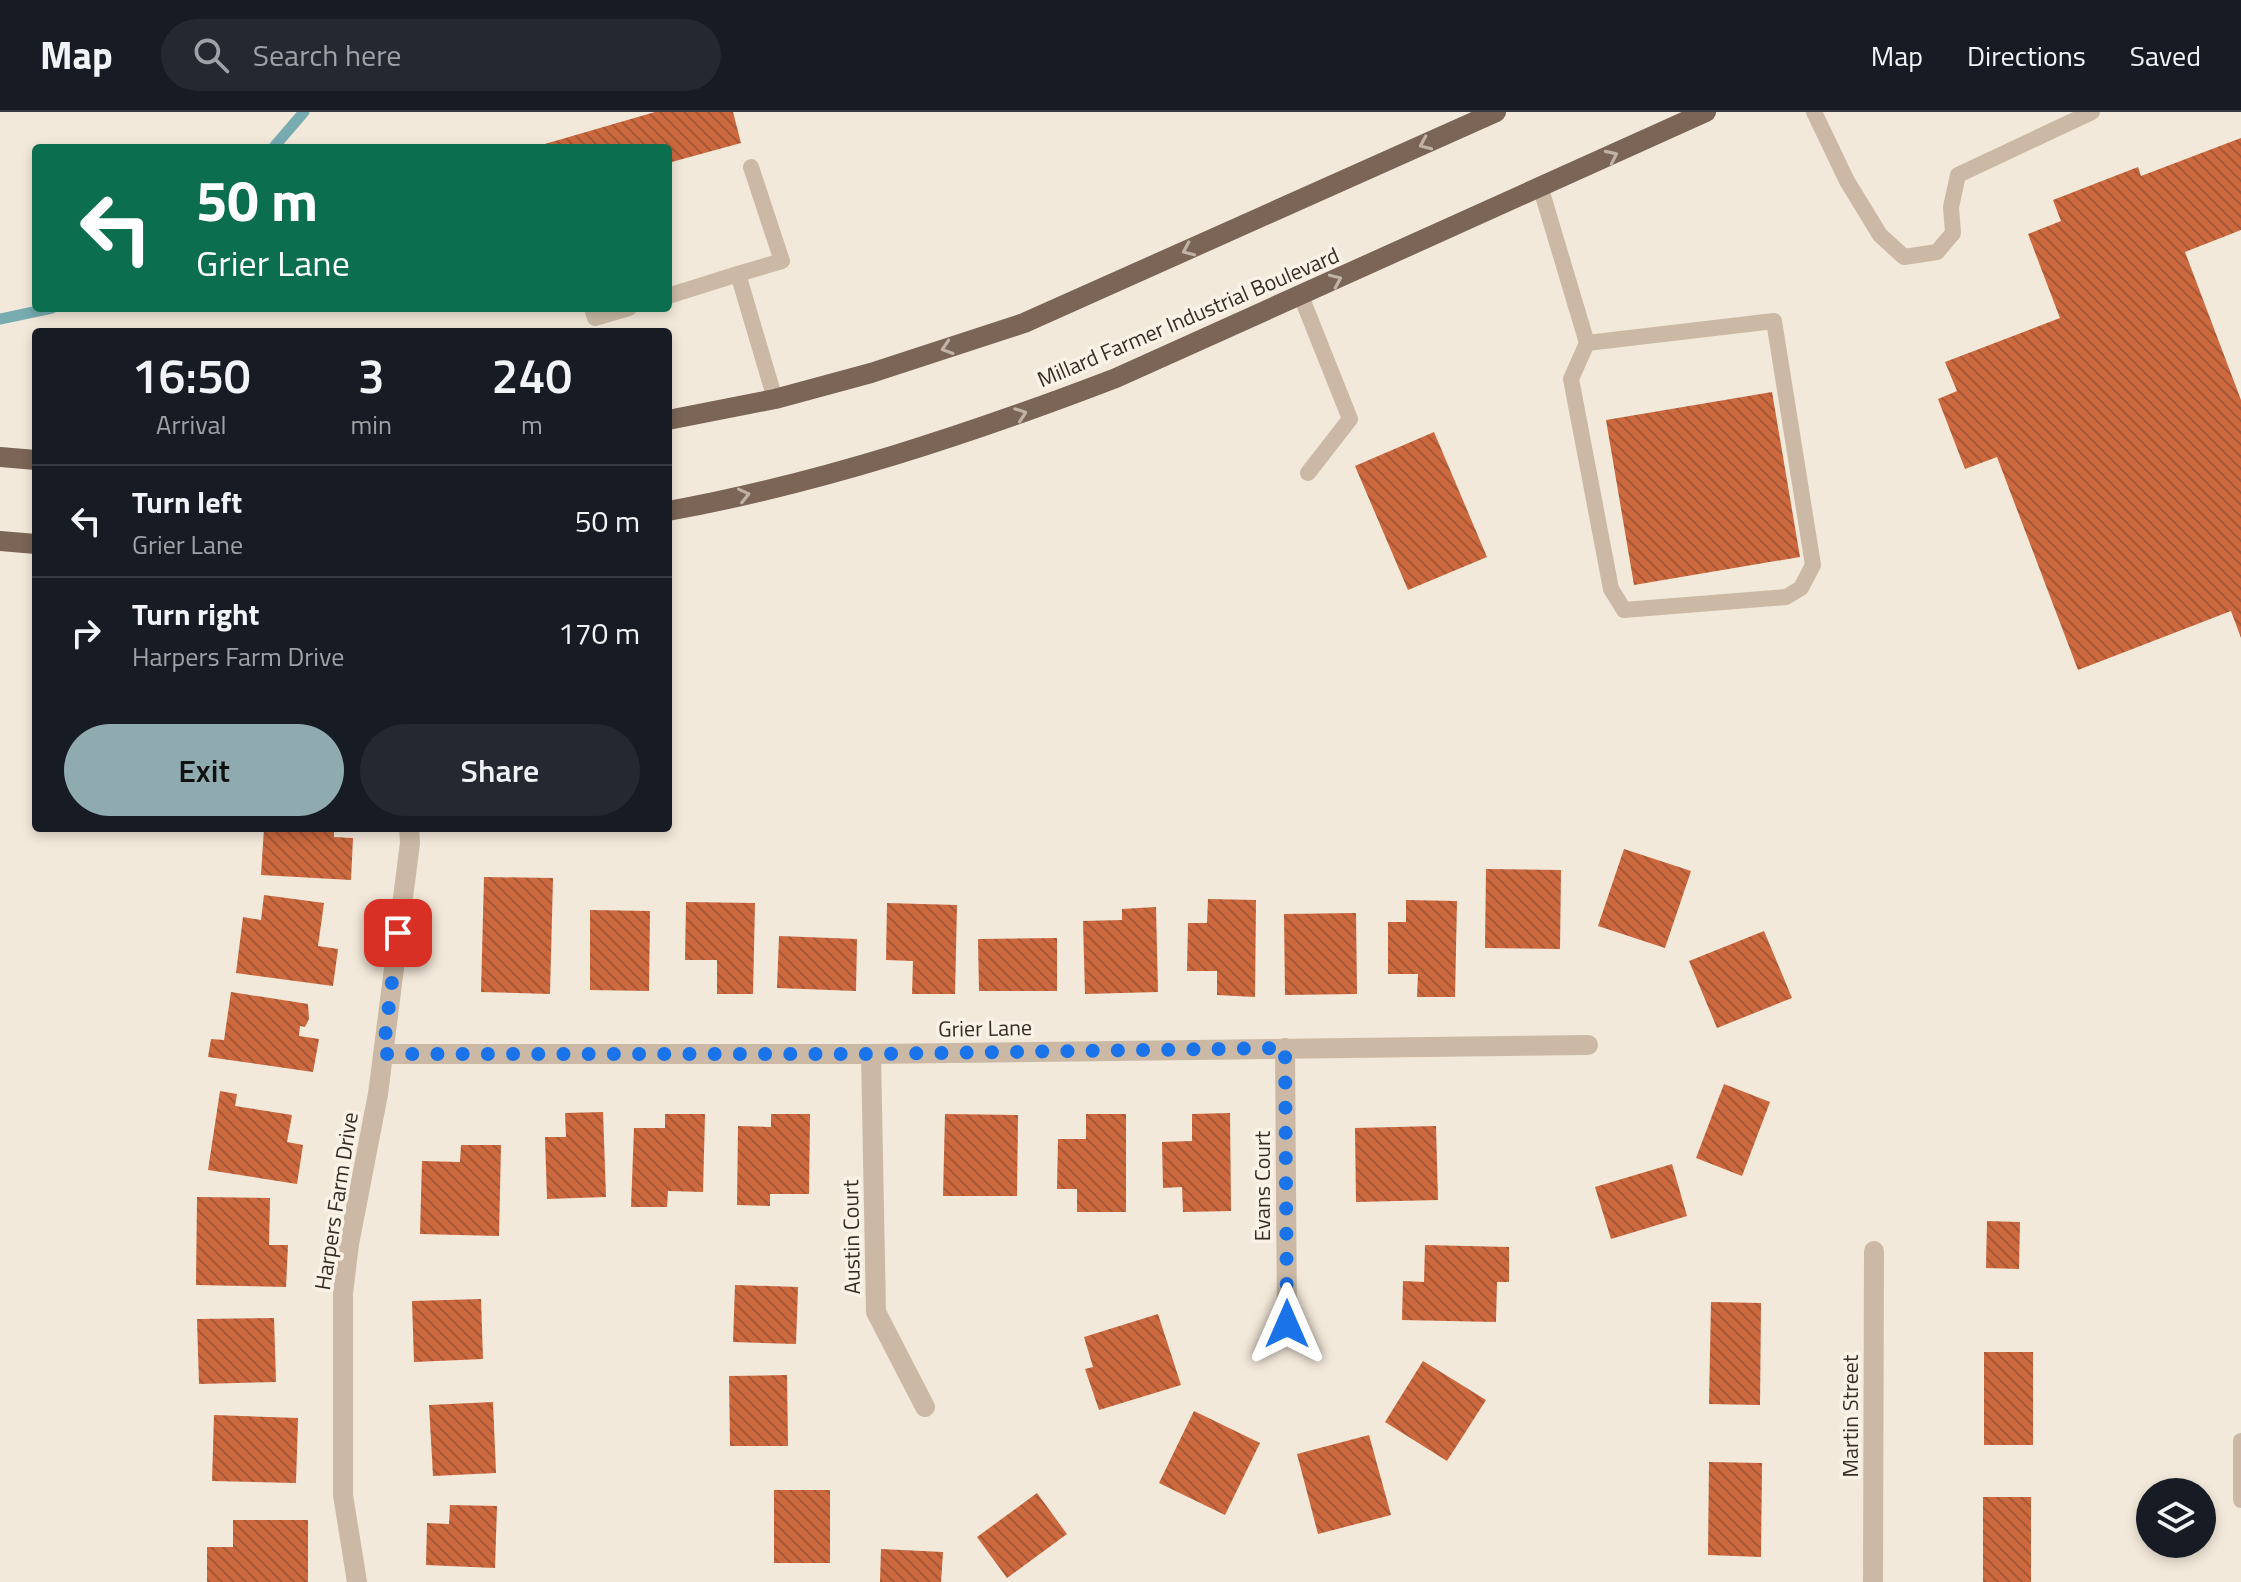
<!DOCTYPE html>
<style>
:root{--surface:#171b24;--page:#242831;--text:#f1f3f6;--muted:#9ea1a6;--line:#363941;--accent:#90abb0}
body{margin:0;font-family:"Titillium Web",sans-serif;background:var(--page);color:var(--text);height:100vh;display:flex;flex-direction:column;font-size:30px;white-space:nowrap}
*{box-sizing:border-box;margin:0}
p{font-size:26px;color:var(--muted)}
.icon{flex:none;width:44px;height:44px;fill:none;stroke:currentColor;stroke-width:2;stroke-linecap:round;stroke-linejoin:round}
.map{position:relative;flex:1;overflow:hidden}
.side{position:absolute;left:32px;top:216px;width:640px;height:504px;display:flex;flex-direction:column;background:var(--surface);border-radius:8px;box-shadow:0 4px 12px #0003}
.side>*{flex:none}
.top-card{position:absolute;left:32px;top:32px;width:640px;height:168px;border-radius:8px;box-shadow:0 4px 12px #0003;background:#0b6e4f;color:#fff;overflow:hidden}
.controls{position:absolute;left:2136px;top:1366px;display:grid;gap:16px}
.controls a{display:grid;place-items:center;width:80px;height:80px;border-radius:50%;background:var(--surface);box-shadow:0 4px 12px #0003;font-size:40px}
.pin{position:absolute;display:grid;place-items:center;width:68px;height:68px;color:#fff;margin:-34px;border-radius:16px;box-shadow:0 4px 12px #0006}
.me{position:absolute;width:88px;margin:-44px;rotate:0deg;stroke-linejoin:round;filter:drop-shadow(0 0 6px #0008)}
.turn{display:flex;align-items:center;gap:28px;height:168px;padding:0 32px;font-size:36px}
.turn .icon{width:104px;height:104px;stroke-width:2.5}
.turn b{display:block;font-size:56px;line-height:68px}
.eta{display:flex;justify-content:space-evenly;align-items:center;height:136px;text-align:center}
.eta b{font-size:48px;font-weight:600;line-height:56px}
.button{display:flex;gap:16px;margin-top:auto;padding:16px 32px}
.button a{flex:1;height:92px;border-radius:48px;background:var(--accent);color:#111;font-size:32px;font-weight:600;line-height:92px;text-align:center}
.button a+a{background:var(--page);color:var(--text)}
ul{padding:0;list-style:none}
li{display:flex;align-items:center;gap:24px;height:112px;padding:0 32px;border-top:2px solid var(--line)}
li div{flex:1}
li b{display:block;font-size:30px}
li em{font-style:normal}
header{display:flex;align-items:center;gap:48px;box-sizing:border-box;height:112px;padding:0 40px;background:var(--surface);border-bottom:2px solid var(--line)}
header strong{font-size:38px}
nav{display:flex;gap:44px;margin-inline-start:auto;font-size:28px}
.search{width:560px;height:72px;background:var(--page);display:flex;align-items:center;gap:20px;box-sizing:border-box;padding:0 28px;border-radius:44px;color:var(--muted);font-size:30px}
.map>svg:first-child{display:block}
</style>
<header>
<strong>Map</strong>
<div class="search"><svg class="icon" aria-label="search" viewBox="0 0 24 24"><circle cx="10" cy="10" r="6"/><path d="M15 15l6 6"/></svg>Search here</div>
<nav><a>Map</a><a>Directions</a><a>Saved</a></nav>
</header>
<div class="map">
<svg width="2241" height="1470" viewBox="0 0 2241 1470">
<defs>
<pattern id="building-back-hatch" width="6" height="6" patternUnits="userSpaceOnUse" patternTransform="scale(2)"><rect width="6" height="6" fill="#cc693f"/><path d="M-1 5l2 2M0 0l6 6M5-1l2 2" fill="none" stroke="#a65735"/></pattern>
</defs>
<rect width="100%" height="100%" fill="#f3e9da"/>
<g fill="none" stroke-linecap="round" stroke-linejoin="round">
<g stroke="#78acb1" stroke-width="11">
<path d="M273,36l31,-36"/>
<path d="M0,207l52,-11"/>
</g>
</g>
<g fill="url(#building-back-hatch)">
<path d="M655,0h78l8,31 -73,20v-15h-137z"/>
<path d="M2241,26v92l-56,22 56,148v238l-10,-27 -153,59 -81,-213 -32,12 -27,-70 19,-8 -12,-29 115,-44 -32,-84 33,-13 -8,-21 85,-33 3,9z"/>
<path d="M1772,280l28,165 -166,28 -28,-165z"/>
<path d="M1434,320l53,125 -79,33 -53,-124z"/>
<path d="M264,716h70v9l19,1 -2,42 -90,-5z"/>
<path d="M1624,737l67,22 -26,77 -67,-22z"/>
<path d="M1486,757l75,1 -1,79 -75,-1z"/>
<path d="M484,765l69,1 -3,116 -69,-2z"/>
<path d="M264,783l60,8 -6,43 20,3 -5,37 -97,-13 7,-56 18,3z"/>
<path d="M1208,787l48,1 -1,97 -38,-2v-24h-30l1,-48h19z"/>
<path d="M1406,788l51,1 -2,96h-38l1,-23h-30v-52h18z"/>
<path d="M686,790l69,1 -2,91h-36v-34h-32z"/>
<path d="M887,791l70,2 -2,89h-43l1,-33 -27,-1z"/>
<path d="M1156,795l2,85 -73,2 -2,-73 39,-1v-11z"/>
<path d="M590,798l60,1 -1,80 -59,-1z"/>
<path d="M1356,801l1,81 -72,1 -1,-81z"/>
<path d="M1764,819l28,67 -75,30 -28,-67z"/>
<path d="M779,824l78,3 -1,52 -79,-3z"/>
<path d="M1057,826v53h-78l-1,-52z"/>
<path d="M231,880l77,12 1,15 -4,8 -5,-1 -1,10 20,3 -6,33 -105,-15 3,-18 13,1z"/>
<path d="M1724,972l46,18 -28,74 -46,-18z"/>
<path d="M220,979l17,3 -2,12 57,9 -5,27 16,3 -6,39 -89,-14z"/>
<path d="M603,1000l3,85 -59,2 -2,-62h21l-1,-24z"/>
<path d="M1230,1001l1,98 -48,1 -1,-25 -19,1 -1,-46 30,-1v-27z"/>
<path d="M665,1002h40l-2,78 -35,-1 -1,16h-36l3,-79h31z"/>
<path d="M771,1002h39l-1,80h-39v12l-33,-1 1,-79 33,1z"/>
<path d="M945,1002l73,1 -1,81h-74z"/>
<path d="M1086,1002h40v98h-49v-23h-20l1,-50h28z"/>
<path d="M1436,1014l2,74 -82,2 -1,-74z"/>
<path d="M461,1033h40l-2,91 -79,-2 2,-73 38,1z"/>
<path d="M1672,1052l15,52 -76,23 -16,-52z"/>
<path d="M197,1085l73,1 -1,47h19l-2,42 -90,-2z"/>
<path d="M1987,1109l33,1 -1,47 -33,-1z"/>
<path d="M1425,1133l84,2v35h-12l-1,40 -94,-2 1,-39 21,1z"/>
<path d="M735,1173l63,2 -2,57 -63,-2z"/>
<path d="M481,1187l2,60 -69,3 -2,-61z"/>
<path d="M1711,1190l50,1 -1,102 -51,-1z"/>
<path d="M1158,1202l23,71 -82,25 -14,-41 8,-2 -9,-30z"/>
<path d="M274,1206l2,64 -77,2 -2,-65z"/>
<rect x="1984" y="1240" width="49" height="93"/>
<path d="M1423,1249l63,39 -39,61 -62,-39z"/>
<path d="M787,1263l1,71h-58l-1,-70z"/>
<path d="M493,1290l3,71 -63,3 -4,-71z"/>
<path d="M1194,1299l66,32 -35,72 -66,-32z"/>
<path d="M214,1303l84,3 -2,65 -84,-2z"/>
<path d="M1369,1323l22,80 -73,19 -21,-80z"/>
<path d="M1709,1350l53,1 -1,94 -53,-2z"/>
<rect x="774" y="1378" width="56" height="73"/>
<path d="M1037,1381l30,41 -60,44 -30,-41z"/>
<rect x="1983" y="1385" width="48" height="85"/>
<path d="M450,1393l47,1 -2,62 -69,-3 1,-42 22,1z"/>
<path d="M233,1408h75v62h-101v-35h26z"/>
<path d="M881,1437l62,3 -2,30h-61z"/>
</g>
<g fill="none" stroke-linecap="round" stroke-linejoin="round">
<g stroke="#cbb9a5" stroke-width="16">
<path d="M1814,0l33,69 33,54 24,22 33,-5 16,-19 -2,-26 7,-32 134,-63"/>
<path d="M751,55l31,94 -44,13 37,125"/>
<path d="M1541,77l46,154 187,-22 39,244 -12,23 -15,9 -162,13 -13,-21 -40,-210 16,-36"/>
<path d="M668,184l70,-22"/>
<path d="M1301,184l49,123 -42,54"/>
<path d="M592,196l3,10 34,-10"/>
<path d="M2241,1329v59"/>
</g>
<g stroke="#cbb9a5" stroke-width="20">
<path d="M1285,936l2,276"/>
<path d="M383,942h488l717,-9"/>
<path d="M871,942l5,258 49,95"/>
<path d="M357,1470l-14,-87v-202l6,-49 29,-150 32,-251 -1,-15"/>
<path d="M1873,1470l1,-331"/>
</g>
<g stroke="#7a6557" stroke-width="20">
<path d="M668,308l107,-21 96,-26 153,-50 472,-211"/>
<path d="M0,345l36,3"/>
<path d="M668,399c154,-28 302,-77 448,-133l590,-266"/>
<path d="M0,429l36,3"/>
</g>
</g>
<defs><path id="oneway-chevron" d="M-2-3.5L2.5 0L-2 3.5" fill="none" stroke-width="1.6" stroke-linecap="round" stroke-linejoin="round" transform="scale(2)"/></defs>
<g stroke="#c0b3a6">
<use href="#oneway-chevron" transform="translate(1425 32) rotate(156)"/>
<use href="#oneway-chevron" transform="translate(1612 44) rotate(-25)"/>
<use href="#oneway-chevron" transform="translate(1188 138) rotate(156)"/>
<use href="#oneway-chevron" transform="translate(1336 168) rotate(-24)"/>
<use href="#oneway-chevron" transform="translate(947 236) rotate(162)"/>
<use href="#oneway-chevron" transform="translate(1021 302) rotate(-20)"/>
<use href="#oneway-chevron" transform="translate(744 383) rotate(-13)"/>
</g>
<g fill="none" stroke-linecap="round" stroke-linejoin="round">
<path stroke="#1a73e8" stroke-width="14" stroke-dasharray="0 25.2" d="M398,821l-15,121h488l414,-6 2,276"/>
</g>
<g text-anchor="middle" stroke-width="7" stroke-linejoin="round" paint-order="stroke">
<g font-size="22" fill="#372d27" stroke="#faf2e7">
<text transform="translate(1188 205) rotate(-23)" y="8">Millard Farmer Industrial Boulevard</text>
<text transform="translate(985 916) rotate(-1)" y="8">Grier Lane</text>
<text transform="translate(1262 1074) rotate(-90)" y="8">Evans Court</text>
<text transform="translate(336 1089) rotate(-81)" y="8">Harpers Farm Drive</text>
<text transform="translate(851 1125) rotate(-91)" y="8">Austin Court</text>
<text transform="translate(1850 1304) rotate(-90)" y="8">Martin Street</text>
</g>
</g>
</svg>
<div class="controls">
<a><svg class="icon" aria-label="layers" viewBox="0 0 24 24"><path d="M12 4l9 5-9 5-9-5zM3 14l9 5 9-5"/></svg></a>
</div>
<div class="pin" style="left:398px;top:821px;background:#d93025"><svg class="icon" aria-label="arrive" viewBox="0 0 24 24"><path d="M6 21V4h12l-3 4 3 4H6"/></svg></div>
<svg class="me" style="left:1287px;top:1212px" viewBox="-20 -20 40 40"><path d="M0-17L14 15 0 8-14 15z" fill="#1a73e8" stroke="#fff" stroke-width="4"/></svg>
<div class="top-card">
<div class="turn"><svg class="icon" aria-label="left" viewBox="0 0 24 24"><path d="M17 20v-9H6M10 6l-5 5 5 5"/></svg><div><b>50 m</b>Grier Lane</div></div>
</div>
<section class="side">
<div class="eta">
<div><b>16:50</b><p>Arrival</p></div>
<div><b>3</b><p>min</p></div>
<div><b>240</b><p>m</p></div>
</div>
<ul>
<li><svg class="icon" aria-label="left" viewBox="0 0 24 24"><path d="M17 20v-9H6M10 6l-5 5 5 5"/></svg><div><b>Turn left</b><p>Grier Lane</p></div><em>50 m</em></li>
<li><svg class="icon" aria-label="right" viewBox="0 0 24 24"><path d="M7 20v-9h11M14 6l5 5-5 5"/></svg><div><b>Turn right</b><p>Harpers Farm Drive</p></div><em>170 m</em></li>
</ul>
<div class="button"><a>Exit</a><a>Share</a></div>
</section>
</div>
